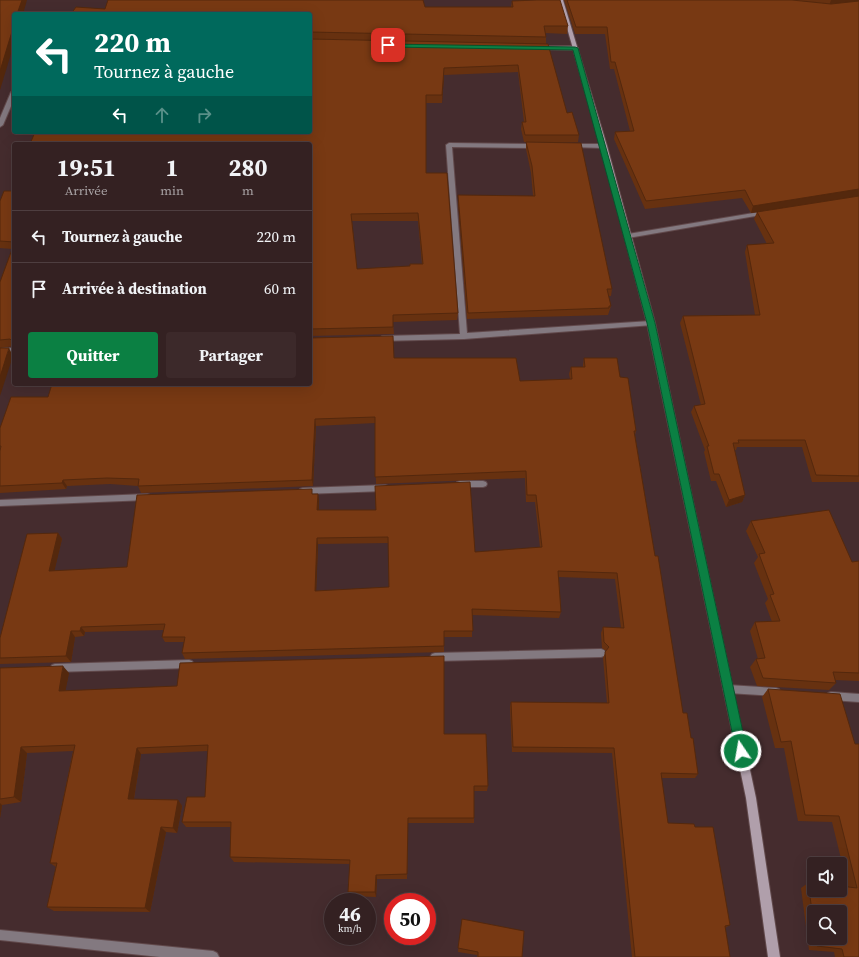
<!DOCTYPE html>
<html lang="fr">
<meta charset="utf-8">
<style>
:root{--surface:#342122;--page:#3c292a;--text:#f1f3f6;--muted:#a9a3a5;--line:#4e3e40;--accent:#0b8043}
body{margin:0;font-family:"Source Serif 4",serif;background:var(--page);color:var(--text);height:100vh;display:flex;flex-direction:column;font-size:15px;white-space:nowrap}
*{box-sizing:border-box;margin:0}
p{font-size:13px;color:var(--muted)}
.icon{flex:none;width:22px;height:22px;fill:none;stroke:currentColor;stroke-width:2;stroke-linecap:round;stroke-linejoin:round}
.map{position:relative;flex:1;overflow:hidden}
.details{position:absolute;left:12px;top:142px;width:300px;height:244px;display:flex;flex-direction:column;background:var(--surface);border-radius:4px;box-shadow:0 4px 16px #0002,0 0 0 1px var(--line)}
.details>*{flex:none}
.top-card{position:absolute;left:12px;top:12px;width:300px;height:122px;border-radius:4px;box-shadow:0 4px 16px #0002,0 0 0 1px var(--line);background:#00695c;color:#fff;overflow:hidden}
.fabs{position:absolute;left:807px;top:857px;display:grid;gap:8px}
.fabs a{display:grid;place-items:center;width:40px;height:40px;border-radius:4px;background:var(--surface);box-shadow:0 4px 16px #0002,0 0 0 1px var(--line);font-size:20px}
.speed{position:absolute;left:324px;top:893px;display:flex;gap:8px;font-size:20px;font-weight:700;text-align:center}
.speed>*{display:grid;place-content:center;width:52px;height:52px;border-radius:50%;background:var(--surface);box-shadow:0 4px 16px #0002,0 0 0 1px var(--line);line-height:1}
.speed small{font-size:10px;font-weight:400}
.speed .limit{border:6px solid #d22;background:#fff;color:#111}
.pin{position:absolute;display:grid;place-items:center;width:34px;height:34px;color:#fff;margin:-17px;border-radius:8px;box-shadow:0 2px 6px #0006}
.me{position:absolute;width:44px;margin:-22px;rotate:348deg;stroke-linejoin:round;filter:drop-shadow(0 0 3px #0008)}
.turn{display:flex;align-items:center;gap:14px;height:84px;padding:0 16px;font-size:18px}
.turn .icon{width:52px;height:52px;stroke-width:2.5}
.turn b{display:block;font-size:28px;line-height:34px}
.lanes{display:flex;align-items:center;height:38px;padding:0 16px;background:#0003;justify-content:center;gap:20px;direction:ltr}
.lanes .off{opacity:.35}
.eta{display:flex;justify-content:space-evenly;align-items:center;height:68px;text-align:center}
.eta b{font-size:24px;font-weight:700;line-height:28px}
.cta{display:flex;gap:8px;margin-top:auto;padding:8px 16px}
.cta a{flex:1;height:46px;border-radius:4px;background:var(--accent);color:#fff;font-size:16px;font-weight:700;line-height:46px;text-align:center}
.cta a+a{background:var(--page);color:var(--text)}
ul{padding:0;list-style:none}
li{display:flex;align-items:center;gap:12px;height:52px;padding:0 16px;border-top:1px solid var(--line)}
li div{flex:1}
li b{display:block;font-size:15px}
li em{font-style:normal}
.map>svg:first-child{display:block}
</style>
<div class="map">
<svg width="859" height="957" viewBox="0 0 859 957">
<rect width="100%" height="100%" fill="#452c2e"/>
<g fill="none" stroke-linecap="round" stroke-linejoin="round">
<defs>
<g id="minor">
<path d="M539,46h36l3,2 -3,2 -38,-1 -1,-1z"/>
<path d="M14,90v9l-11,26 -3,2v-9l11,-26z"/>
<path d="M449,143l88,1 3,2 -3,2 -85,-1 15,186 184,-12h2l2,2 -2,2 -189,14 -85,2 -1,-2 4,-3 78,-2 -14,-189z"/>
<path d="M571,144h33l3,2 -3,2 -35,-1v-2z"/>
<path d="M765,211l2,1v2l-139,24 -3,-2 3,-2z"/>
<rect x="0" y="348" width="14" height="6"/>
<path d="M460,481h23l3,1 1,2 -1,2 -3,1h-23l-3,-1 -1,-2 1,-2z"/>
<path d="M385,485l3,1 1,2 -1,2 -3,1 -82,3 -3,-1 -1,-2 1,-2 3,-1z"/>
<path d="M147,494l3,1 1,2 -1,2 -3,1 -147,6v-6z"/>
<path d="M601,649l3,1 2,3 -2,3 -3,1 -166,4 -3,-1 -2,-3 2,-3 3,-1z"/>
<path d="M189,660l3,1 2,3 -2,3 -3,1 -134,4 -3,-1 -2,-3 2,-3 3,-1z"/>
<path d="M728,685l48,3 3,1 2,3 -2,3 -3,1 -48,-3 -3,-1 -2,-3 2,-3z"/>
<path d="M831,692l28,2v8l-28,-2 -3,-1 -2,-3 2,-3z"/>
<path d="M0,930l213,21 4,2 2,4h-59l-160,-17z"/>
</g>
<path id="secondary" d="M559,0h4l44,146 48,177 101,475 24,159h-12l-22,-159 -99,-475 -46,-177z"/>
</defs>
<use href="#minor" stroke="#61494b" stroke-width="2"/>
<use href="#secondary" stroke="#61494b" stroke-width="2"/>
<use href="#minor" fill="#837980" fill-rule="evenodd"/>
<use href="#secondary" fill="#b09fab" fill-rule="evenodd"/>
</g>
<g fill="#673110" fill-rule="evenodd">
<path d="M564,0h295v482h-47l-10,-35h-65l-1,3h-2l11,45 -3,7 -16,5 -10,-26h-5l-7,-29 1,-2 -14,-38 3,-6 7,-1 -21,-82 3,-7 72,-1 -10,-63 2,-7 20,-1 -13,-25 3,-7 26,-4 -32,5 -9,-15 -97,11 -31,-70 1,-7 15,-1 -16,-62h-4l-5,-35h-30z"/>
<path d="M512,1l56,25 -1,8 -22,-1 1,4v7l21,69 12,22 -1,7h-54l-3,-13 1,-7h2l-6,-50 -74,3 -2,28h-16v70l32,140 -1,7 -64,2 1,12 -84,2v-322l-205,-5 406,-2zM352,221h66l4,43 -12,2 -53,3z"/>
<path d="M526,142l86,147 -1,7h-3l3,10 -3,9 -141,4 -9,-117v-7l75,1 -2,-23 -5,-24z"/>
<path d="M14,186v160l-14,2v-66l12,-33 -12,-1v-47l12,-10z"/>
<path d="M394,358l126,23 50,-2 -1,-5 2,-7h12v-2l1,-7 36,19 16,54 -1,4 20,121 28,157 8,25 7,36 -3,4h-34l7,45 27,4 35,98 -5,3 5,29h-98l-20,-204 -100,-1 -2,-45 1,-5 96,1 -4,-45 3,-7 -4,-3 -1,-15 2,-6 18,1 -6,-49 -56,-2 2,35 -2,6 -87,-3v22h-28v15l-259,7 -3,-6 2,-11h-19l-3,-5 2,-7 -79,2 -1,4 -9,1 -4,25 -71,2v-26l58,-105 4,6 -8,32 73,-4 186,-73 6,6v10l156,42 65,-5 -5,-45h-9l-1,-24 -149,6 -1,-61 -59,3 -3,60 -172,7 -3,-7 -28,-2 -43,2 -1,3 -66,4v-65l48,-31zM389,543v44l-73,4 2,-47z"/>
<path d="M751,521l101,41 7,-1v120l-24,-1 1,3 -7,7 -72,-4 -7,-19 6,-8h2l-8,-28 5,-9h17l-7,-19 3,-4 -14,-36 4,-6 -12,-26z"/>
<path d="M0,668l69,5 -4,18 379,43 44,52 -1,5h-13v32h-66l-1,56h-30l-1,18 -26,-1 -2,-4 2,-28 -116,-2 -4,-5 1,-30h-45l-4,-5 23,-25 3,-46 -67,3 -7,45 44,1 4,6 -5,27 -11,-1 -16,80 -96,-1 -7,-4 9,-40 -6,-4 23,-112 -46,2 -6,49 -19,3 -2,13z"/>
<path d="M768,689l87,55 4,213h-24l-1,-5 -25,-2 -8,-62 7,-5 40,4 -16,-65 -34,-1 -14,-73h-9l-13,-51zM814,912l26,26h-26z"/>
<path d="M462,919l60,38h-45v-2l-19,-3z"/>
</g>
<g fill="#54280d">
<path d="M22,0h5l-4,14h-6z"/>
<path d="M831,0h28v3l-30,3z"/>
<path d="M14,25v19l-14,46v-19z"/>
<path d="M444,68v7l-2,28v-8z"/>
<path d="M859,189v7l-108,17 2,-7z"/>
<path d="M14,335v11l-2,-5z"/>
<path d="M9,348l4,8 -13,40v-19z"/>
<path d="M315,419l1,7 -3,60 -1,-6z"/>
<path d="M63,480l4,6 -1,3 -4,-6z"/>
<path d="M318,494l1,6v17l-2,-7z"/>
<path d="M745,495l-3,7 -16,5 3,-7z"/>
<path d="M58,533l4,6 -9,38 -4,-6z"/>
<path d="M317,538l1,6 -2,53 -1,-6z"/>
<path d="M81,627l4,5 -1,4 -4,-5z"/>
<path d="M71,631l4,6 -4,25 -5,-6z"/>
<path d="M63,666l6,7 -5,25 -5,-7z"/>
<path d="M21,747l6,6 -6,49 -7,-5z"/>
<path d="M137,748l4,6 -8,50 -5,-5z"/>
<path d="M178,800l4,6 -5,27 -4,-5z"/>
<path d="M0,803l2,2 -2,13z"/>
<path d="M161,827l5,5 -16,80 -5,-4z"/>
<path d="M376,875l1,4 -1,18 -1,-5z"/>
</g>
<g fill="#783913" stroke="#54280d" fill-rule="evenodd">
<path d="M0,0h22l-5,14h-3v11l-14,46z"/>
<path d="M108,0h315l2,7h88l-1,-6 24,-1h24l8,26h-24l2,11 -236,-5v-18h-239l5,-7 29,2z"/>
<path d="M567,0h225l39,4 28,-3v188l-106,17 -8,-16 -99,11 -31,-69 19,-1 -19,-69h-4l-4,-35h-31z"/>
<path d="M310,39l238,5 19,69 5,-1 7,23h-54l-3,-13h4l-8,-57 -74,3 -2,27h-16v78h21l11,140 -65,2v12l-83,2v-185h-280l5,-12h275zM418,213l5,51h-13v2l-53,3 -6,-55z"/>
<path d="M526,142l55,1 31,146h-5l4,17h-2v2l-141,5 -10,-118 77,1 -3,-30z"/>
<path d="M14,186v56l-14,-1v-40l4,-10h8z"/>
<path d="M859,196v280l-43,-1 -11,-35h-67l1,3h-6l12,52 -16,5 -10,-26h-5l-7,-28h2l-15,-40 11,-2 -22,-88 77,-1 -13,-70 27,-2 -17,-31z"/>
<path d="M14,244v91l-2,6 -2,-2 -10,1v-58z"/>
<path d="M393,336l1,22h122l4,23 52,-2 -1,-12h14l-1,-9h33l3,19 8,1 8,53h-2l21,125h3l25,157h4l4,25h2l5,36 -37,-1 7,50 26,1 1,3h18l17,98 -5,1 5,31h-95l-21,-209 -101,-1 -2,-45 98,1 -4,-51 4,-5 -5,-5 -1,-15 21,1 -7,-55 -59,-2 3,41 -89,-3 1,22h-29v15l-262,7 3,-16h-23l3,-13 -84,3 -1,4h-9l-5,25 -66,2v-20l27,-104 31,-1 -9,38 78,-4 10,-72 175,-6v5h6l-1,16h59l-1,-24 95,-4 5,70 67,-5 -6,-52h-9l-1,-24 -151,6v-60l-60,2 -3,61 -174,6 1,-7 -32,-1 -44,2 -1,3 -62,3v-35l1,-5h-1v-18l11,-31h37l4,-13h258v-46zM388,537l1,50 -74,4 2,-53z"/>
<path d="M0,348h9l-9,29z"/>
<path d="M829,510l23,52 7,-1v112l-26,-1 3,11 -73,-5 -7,-19 9,-1 -10,-36 25,-1 -10,-26 4,-1 -15,-40 6,-1 -14,-32z"/>
<path d="M444,656v78h42l2,52h-14v32h-66l-1,56 -31,1 -1,17h-27l2,-32 -120,-3 1,-35h-49l5,-25h18l3,-52 -71,3 -9,51 50,1 -5,28 -12,-1 -16,81 -98,-1 10,-44h-7l25,-118 -54,2 -7,50 -14,2v-131l63,-2 -4,25 118,-5 3,-23z"/>
<path d="M768,689l72,5 15,50h4v213h-15l-2,-8 -25,-3 -1,-8h24v-26h-26v12l-6,-41 6,1v6h26v-4l17,2 -18,-72 -34,-1 -14,-74 -10,1z"/>
<path d="M462,919l62,12 -2,26h-44v-5l-20,-4z"/>
</g>
<path fill="#0b8043" stroke="#07532c" d="M386,44l189,3 3,1 77,275 92,428 -2,4 -4,2 -4,-2 -1,-4 -89,-428 -74,-273 -185,-3 -3,-2z"/>
</svg>
<div class="fabs">
<a><svg class="icon" aria-label="sound" viewBox="0 0 24 24"><path d="M4 9h4l5-4v14l-5-4H4zM17 9q2 3 0 6"/></svg></a>
<a><svg class="icon" aria-label="search" viewBox="0 0 24 24"><circle cx="10" cy="10" r="6"/><path d="M15 15l6 6"/></svg></a>
</div>
<div class="speed"><div>46<small>km/h</small></div><div class="limit">50</div></div>
<div class="pin" style="left:388px;top:45px;background:#d93025"><svg class="icon" aria-label="arrive" viewBox="0 0 24 24"><path d="M6 21V4h12l-3 4 3 4H6"/></svg></div>
<svg class="me" style="left:741px;top:751px" viewBox="-20 -20 40 40"><circle r="17" fill="#0b8043" stroke="#fff" stroke-width="3"/><path d="M0-11L8 9 0 5-8 9z" fill="#fff"/></svg>
<div class="top-card">
<div class="turn"><svg class="icon" aria-label="left" viewBox="0 0 24 24"><path d="M17 20v-9H6M10 6l-5 5 5 5"/></svg><div><b>220 m</b>Tournez à gauche</div></div>
<div class="lanes"><svg class="icon" aria-label="left" viewBox="0 0 24 24"><path d="M17 20v-9H6M10 6l-5 5 5 5"/></svg><svg class="icon off" aria-label="ahead" viewBox="0 0 24 24"><path d="M12 20V5M6 11l6-6 6 6"/></svg><svg class="icon off" aria-label="right" viewBox="0 0 24 24"><path d="M7 20v-9h11M14 6l5 5-5 5"/></svg></div>
</div>
<section class="details">
<div class="eta">
<div><b>19:51</b><p>Arrivée</p></div>
<div><b>1</b><p>min</p></div>
<div><b>280</b><p>m</p></div>
</div>
<ul>
<li><svg class="icon" aria-label="left" viewBox="0 0 24 24"><path d="M17 20v-9H6M10 6l-5 5 5 5"/></svg><div><b>Tournez à gauche</b></div><em>220 m</em></li>
<li><svg class="icon" aria-label="arrive" viewBox="0 0 24 24"><path d="M6 21V4h12l-3 4 3 4H6"/></svg><div><b>Arrivée à destination</b></div><em>60 m</em></li>
</ul>
<div class="cta"><a>Quitter</a><a>Partager</a></div>
</section>
</div>
